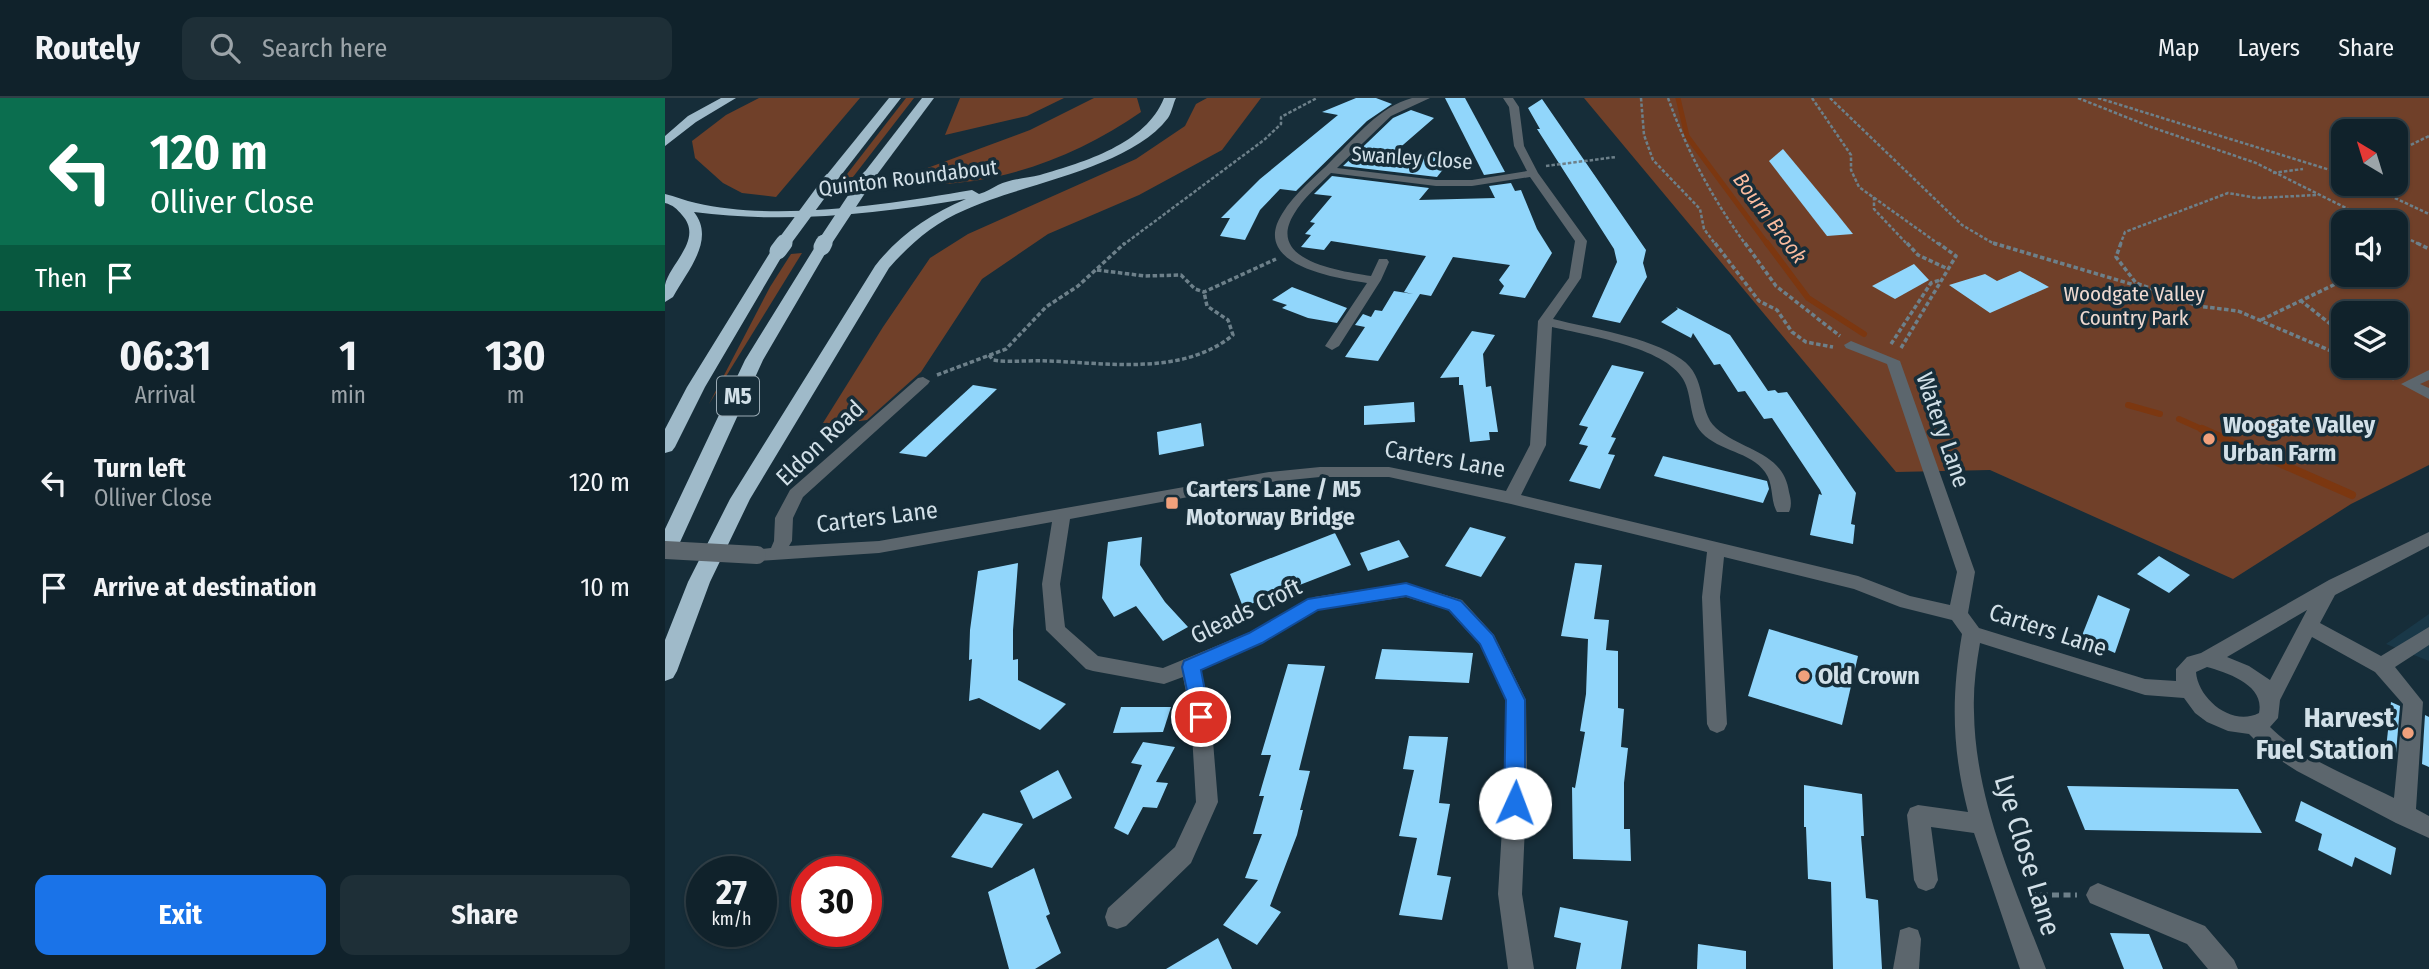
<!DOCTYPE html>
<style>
:root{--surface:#10222b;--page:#1e2f37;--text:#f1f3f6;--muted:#9ca4a9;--line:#303f47;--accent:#1a73e8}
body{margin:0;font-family:"Fira Sans Condensed",sans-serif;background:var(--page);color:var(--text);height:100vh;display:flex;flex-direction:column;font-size:26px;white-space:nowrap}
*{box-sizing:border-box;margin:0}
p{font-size:23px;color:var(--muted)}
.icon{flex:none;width:38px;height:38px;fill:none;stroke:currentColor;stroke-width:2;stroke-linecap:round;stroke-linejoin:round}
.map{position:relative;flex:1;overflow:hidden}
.panel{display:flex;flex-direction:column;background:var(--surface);width:665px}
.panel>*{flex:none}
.banner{background:#0b6e4f;color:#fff;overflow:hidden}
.needle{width:46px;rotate:322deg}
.fabs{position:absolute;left:1666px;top:21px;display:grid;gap:14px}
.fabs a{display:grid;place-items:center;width:77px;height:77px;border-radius:14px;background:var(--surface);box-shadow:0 2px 5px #0004,0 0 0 2px var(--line);font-size:35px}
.speed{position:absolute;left:21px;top:758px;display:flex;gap:14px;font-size:35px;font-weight:700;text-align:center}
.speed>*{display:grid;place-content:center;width:91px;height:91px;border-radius:50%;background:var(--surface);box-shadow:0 2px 5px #0004,0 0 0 2px var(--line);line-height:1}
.speed small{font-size:18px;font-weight:400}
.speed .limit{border:10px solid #d22;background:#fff;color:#111}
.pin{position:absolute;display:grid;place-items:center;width:60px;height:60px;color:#fff;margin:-30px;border:4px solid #fff;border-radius:50%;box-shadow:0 2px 7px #0007}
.me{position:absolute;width:77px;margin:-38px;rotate:2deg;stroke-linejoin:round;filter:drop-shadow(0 0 5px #0008)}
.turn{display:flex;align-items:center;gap:24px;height:147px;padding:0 35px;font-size:32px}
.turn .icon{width:91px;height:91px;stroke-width:2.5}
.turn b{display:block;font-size:49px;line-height:60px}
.then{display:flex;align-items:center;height:66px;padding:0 35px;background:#0003;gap:14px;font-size:26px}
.eta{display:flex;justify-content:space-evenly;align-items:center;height:119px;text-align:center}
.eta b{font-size:42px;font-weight:700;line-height:49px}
.button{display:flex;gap:14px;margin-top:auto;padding:14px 35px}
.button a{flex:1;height:80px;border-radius:14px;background:var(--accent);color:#fff;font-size:28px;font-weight:700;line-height:80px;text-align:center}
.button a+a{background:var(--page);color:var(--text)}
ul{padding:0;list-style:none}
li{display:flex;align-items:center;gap:21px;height:105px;padding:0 35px}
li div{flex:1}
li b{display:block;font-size:26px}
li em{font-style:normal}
header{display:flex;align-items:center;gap:42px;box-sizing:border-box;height:98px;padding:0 35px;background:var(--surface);border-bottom:2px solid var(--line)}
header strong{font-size:33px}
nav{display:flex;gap:38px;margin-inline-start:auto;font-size:24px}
.search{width:490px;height:63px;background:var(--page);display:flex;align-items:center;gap:18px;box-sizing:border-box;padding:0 24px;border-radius:14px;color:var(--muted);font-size:26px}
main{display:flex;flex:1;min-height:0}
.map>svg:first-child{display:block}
</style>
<header>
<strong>Routely</strong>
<div class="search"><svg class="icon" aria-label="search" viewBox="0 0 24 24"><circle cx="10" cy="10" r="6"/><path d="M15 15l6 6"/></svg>Search here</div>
<nav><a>Map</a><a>Layers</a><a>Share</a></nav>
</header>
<main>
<section class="panel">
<div class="banner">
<div class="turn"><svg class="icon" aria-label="left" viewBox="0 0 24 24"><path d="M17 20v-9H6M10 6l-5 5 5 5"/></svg><div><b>120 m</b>Olliver Close</div></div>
<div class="then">Then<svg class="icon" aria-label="arrive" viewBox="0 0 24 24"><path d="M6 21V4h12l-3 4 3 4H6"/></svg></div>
</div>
<div class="eta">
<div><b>06:31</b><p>Arrival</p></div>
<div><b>1</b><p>min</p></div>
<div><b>130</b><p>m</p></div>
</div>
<ul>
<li><svg class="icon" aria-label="left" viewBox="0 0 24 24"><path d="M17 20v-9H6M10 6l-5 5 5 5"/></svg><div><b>Turn left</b><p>Olliver Close</p></div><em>120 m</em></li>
<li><svg class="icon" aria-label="arrive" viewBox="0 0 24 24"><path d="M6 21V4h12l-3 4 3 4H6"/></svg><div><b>Arrive at destination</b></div><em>10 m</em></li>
</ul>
<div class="button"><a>Exit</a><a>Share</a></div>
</section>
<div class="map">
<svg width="1764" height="871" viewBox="0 0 1764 871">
<rect width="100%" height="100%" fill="#162d39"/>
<path fill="#193848" d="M1764,516v47l-43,-17z"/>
<g fill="#704029" fill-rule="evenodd">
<path d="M94,0h101l-84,99 -34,-4 -19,-10 -28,-25 -3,-17 34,-26z"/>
<path d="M241,0h8l-61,79 -9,1z"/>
<path d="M295,0h104l-37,18 -82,19z"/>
<path d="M429,0h43l4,14c-64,45 -145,75 -223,72l-2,-7 6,-7 108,-40z"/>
<path d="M542,0h54l-39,52 -83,45 -91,39 -66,45 -61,93 -54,48 -27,4 -17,-1 60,-96 47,-69 38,-24 168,-75 49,-33 11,-22z"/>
<path d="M919,0h845v367l-78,39 -118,75 -243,-109 -94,2zM1678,33h53v53h-53zM1678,124h53v53h-53zM1678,215h53v53h-53z"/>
<path d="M137,155l-93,151 61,-117 21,-33z"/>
</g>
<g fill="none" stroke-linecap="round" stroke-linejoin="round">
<path stroke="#7c3710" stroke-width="5" d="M1013,0l9,38 81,109"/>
<g stroke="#7c3710" stroke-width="6">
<path d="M1102,145l41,55 56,36"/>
<path d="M1463,307l32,9"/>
<path d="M1514,321l27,12"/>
</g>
<path stroke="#7c3710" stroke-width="8" d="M1537,331l150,66"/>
</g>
<g fill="#91d6fb">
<path d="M691,0h20l16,6 -25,17 -71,70 -16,-2 -20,21 -15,30 -25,-4 10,-18h-9l39,-39 78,-64 -16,-3z"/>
<path d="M780,0h20l40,74 -21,3z"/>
<path d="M877,1l104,151 -3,13 4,14 -27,46 -28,-6 25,-55 -3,-13 -77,-120h3l-12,-21z"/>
<path d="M746,12l23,8 -38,33 56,7 -15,19 -94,-11 50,-48z"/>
<path d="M1118,51l54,65 16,20 -26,2 -58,-75z"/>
<path d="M667,78l97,12 -10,12 76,-2 -6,-12 22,-3 4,8 6,-1 16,39 15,24 -27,45 -26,-4 5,-8 -5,-6 11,-15 -57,-8 -22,39 -11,-2 -42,67 -33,-4 20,-30 -10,-2 8,-11 8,3 4,-7 7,1 12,-20 19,3 -9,-2 22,-36 -95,-15 -7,9 -23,-3 10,-12 -6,-1 10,-11 -5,-1 22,-26 -18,-2z"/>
<path d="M1249,166l15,16 -34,19 -23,-13z"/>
<path d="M1355,173l29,16 -59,26 -41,-28 36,-11 12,7z"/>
<path d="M627,189l55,21 -10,15 -29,-5 -26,-10 5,-3 -15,-5z"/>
<path d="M1011,209l54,28 38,56 7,-1 3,3 9,-1 69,101 -5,31 4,1 -2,19 -43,-9 9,-41 3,1 -2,-5 -48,-72 -8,1 -19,-28 -7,1 -18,-28 -6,1 -21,-32 -2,5 -30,-16 17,-13z"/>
<path d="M807,233l23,4 -12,19 3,33 5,-1 7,46h-9l1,8 -20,2 -7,-57h-4v-8l-19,1z"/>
<path d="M947,267l32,7 -33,65 5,1 -8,16 7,1 -15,34 -31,-8 19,-35 -9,-2 9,-17 -9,-2z"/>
<path d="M308,287l24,4 -71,68 -27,-4z"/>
<path d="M749,304l1,20 -51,3v-19z"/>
<path d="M536,325l3,23 -45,9 -2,-23z"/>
<path d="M998,358l104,25 2,8 -6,14 -109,-27z"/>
<path d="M805,429l36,10 -25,40 -36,-11z"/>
<path d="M670,435l16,32 -108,42 -13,-33z"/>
<path d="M477,439l-2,28 25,37 23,25 -25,14 -27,-35 -22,11 -12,-19 6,-56z"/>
<path d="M734,442l10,17 -41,14 -8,-18z"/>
<path d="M1494,458l31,19 -21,18 -32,-19z"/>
<path d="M353,465l-5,67v30l5,-1v21l48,24 -26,26 -61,-32 -10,3 3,-42 -3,1 1,-30 8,-59z"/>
<path d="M910,465l27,2 -8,54 15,1 -3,30 12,1v57l6,1 -3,38 7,1 -4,35v46h6l1,32 -58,-2 -1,-72 3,1 10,-56 -5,-1 6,-37 2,-55 -27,-3z"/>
<path d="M1433,497l32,14 -15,44 -34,-15z"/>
<path d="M1104,531l89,27 -16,69 -94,-29z"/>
<path d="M717,551l91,4 -4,30 -94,-4z"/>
<path d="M623,566l37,2 -26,104 11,1 -10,39h3l-6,25 -27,71 11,6 -24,33 -34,-20 35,-45 -13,-2 17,-44h-9l11,-38h-5l12,-41h-10z"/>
<path d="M1726,604l9,4 -4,47 -10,-4z"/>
<path d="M456,609h50l-8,25 -50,1z"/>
<path d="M1760,617l4,2v50l-7,-3z"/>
<path d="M744,638l39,1 -9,66 11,1 -13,71 14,2 -9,43 -43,-5 18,-77 -18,-2 15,-66 -11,-1z"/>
<path d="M478,644l32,5 -19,35 12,1 -11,25 -14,-1 -15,28 -14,-7 28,-63 -11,-2z"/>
<path d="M393,672l14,28 -39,21 -13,-28z"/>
<path d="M1139,687l58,9 2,42h-3l5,62 12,2 4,69h-49l-2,-87 -23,-3 -2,-52h-2z"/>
<path d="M1402,688l171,3 24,44 -177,-3z"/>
<path d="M1636,703l95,47 -5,27 -36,-18 -3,10 -34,-17 4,-16 -27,-13z"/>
<path d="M318,715l40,11 -31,44 -41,-11z"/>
<path d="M369,770l16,46 -4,2 15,37 -26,16h-26l-21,-77z"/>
<path d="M895,809l68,14 -7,48h-45l5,-26 -27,-6z"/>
<path d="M1445,835l39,1 14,35h-39z"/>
<path d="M553,840l14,31h-66z"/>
<path d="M1033,846l48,7v18h-49z"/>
</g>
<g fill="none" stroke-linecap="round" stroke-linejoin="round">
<g stroke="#6d808a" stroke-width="2.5" stroke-dasharray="3.5 2" stroke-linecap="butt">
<path d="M976,0l3,37 9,25 47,49 4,20 12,16"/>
<path d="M1003,0c20,55 44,100 78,147"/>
<path d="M1147,0l39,57v15l8,17 81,58"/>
<path d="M1165,0l132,127 34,20"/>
<path d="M1413,0l73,29 105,36 118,59"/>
<path d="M1433,0l245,76"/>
<path d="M1731,54l33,-16"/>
<path d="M881,68l70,-9"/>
<path d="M1608,75l30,-4"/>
<path d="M1700,86l64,30"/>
<path d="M1209,99v12l34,36"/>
<path d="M1731,135l25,12"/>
<path d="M458,147l141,-105 17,-16v-7l36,-19"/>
<path d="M1455,147l5,-13 103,-39 29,5 60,-3"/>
<path d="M1733,147l5,-9"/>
</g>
<g stroke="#6d808a" stroke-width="3.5" stroke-dasharray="4.5 2.5" stroke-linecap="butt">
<path d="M1050,145l44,58 18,9 15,22 14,10 27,5"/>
<path d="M1080,145l31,43 64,50"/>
<path d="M1242,145l11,12 30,14"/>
<path d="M1328,145l148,44"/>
<path d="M1456,145l-5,14 20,26 62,23 40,5 105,45"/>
<path d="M1752,145l12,6"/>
<path d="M1731,151l3,-6"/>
<path d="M432,172l48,6 36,-1 14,14 9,3 72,-33"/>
<path d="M1635,202l43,34"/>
<path d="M1596,222l93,-45"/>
<path d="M1226,246l40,-61 9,-3"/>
<path d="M1236,250l55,-92 -18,-13"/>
<path d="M324,257l4,5 7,1c17,1 33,-1 49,0 60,2 134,15 184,-26l-5,-15 -21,-14 -3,-14"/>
<path d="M1700,268l29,13"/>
<path d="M1719,268l12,9"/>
<path d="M272,277l69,-26 40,-42 32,-21 47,-43"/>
</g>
<path stroke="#6d808a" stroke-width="5" stroke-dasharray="7 4.5" stroke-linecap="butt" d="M1364,797h48"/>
<g fill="#5c666d" fill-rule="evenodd">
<path d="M747,0h18l-39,18 -54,52 99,12h36l55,-9 -13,-25 -5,-39 -6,-9h10l6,9 5,39 14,27 49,68 -6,37 -28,41c39,10 94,17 128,40 27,18 16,52 35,69 26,23 67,23 73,64 2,7 3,14 0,20h-12c-7,-12 -3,-28 -12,-40 -14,-20 -46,-21 -63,-39 -14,-15 -9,-37 -19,-54 -18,-32 -98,-44 -131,-52l-6,118 -25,50 337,81 52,20 40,9 7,-33 -70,-208 -41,-16 -2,-3 7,-4 49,20 75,211 -7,41 11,15 166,51 31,2v-12l11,-12 14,-4 128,-73 100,-48v14l-94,49 -15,28 61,33 48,-29v18l-34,22 28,35 -7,107 13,7v22l-33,-15 -99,-52 -31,-20 -17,-17 -21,-3 -21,-9 -12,-9 -11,-15 -39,-3 -165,-52c-4,23 -7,46 -6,69 1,88 41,176 72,257h-26l-46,-136 -43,-6 7,53 -4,8 -8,3 -8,-3 -4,-8 -7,-65 3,-7 8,-3 50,7c-16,-63 -17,-114 -6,-178l-10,-14 -52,-13 -46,-18 -130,-32 -4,40 7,127 -3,6 -7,3 -7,-3 -3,-6 -5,-127 5,-45 -196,-48 -122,-27h-69l-51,5 -199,37 -10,65 5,43 33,29 65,12 85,-35 66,-36 92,-14 56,17 32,35 32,65 1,80 -5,114 12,75h-26l-10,-75 7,-114 1,-80 -26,-55 -32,-35 -42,-13 -88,13 -56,33 -61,26 10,48 7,85 -27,61 -65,63 -9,3 -9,-3 -3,-9 3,-9 67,-61 21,-45 -5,-85 -8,-40 -19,7 -71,-13 -7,-2 -40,-39 -4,-46 10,-62 -173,31 -122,8 -6,-1 -3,-5 3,-5 20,-2 3,-7 1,-23 15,-28 128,-112 5,-1 7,4 -2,3 -125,113 -10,21 -1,23 -3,5 90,-5 390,-69 51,-5h69l117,24 24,-46 8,-124 31,-43 6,-37 -45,-64 -58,9h-36l-105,-13c-13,13 -28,25 -37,41 -29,47 46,57 77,62l8,-17h8l2,3 -8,18 -42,66 -7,4 -7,-4 42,-63c-32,-5 -117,-18 -85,-69 13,-22 34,-37 51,-55 24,-23 46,-52 79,-61zM1642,512l-37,70 -21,-14 -22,-9zM1647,539l63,35 28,32 -9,94c-41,-21 -91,-38 -124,-71l8,-9 2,-18zM1542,569c21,6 58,18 52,46 -27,14 -61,-14 -63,-41z"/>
<path d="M1764,272v10l-9,4 9,4v11l-28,-15z"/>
<path d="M1433,785l107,43 29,34 4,9h-30l-21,-25 -97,-41 -4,-8 4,-8z"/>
<path d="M1244,829l9,3 3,9 -2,30h-26l7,-39z"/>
</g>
<g fill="#9fbac9" fill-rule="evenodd">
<path d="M56,0h15l-40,24 -31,24v-10l23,-20z"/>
<path d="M224,0h12l-66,85h-10v-6z"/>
<path d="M257,0h12l-61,82h-10v-6z"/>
<path d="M499,0h12c-3,6 -4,14 -8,20 -39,51 -145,65 -203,92 -31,13 -54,33 -76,58l-139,231 -40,83 -33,89 -4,7 -8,3v-41l23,-58 42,-83 145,-233c24,-31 55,-52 91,-67 -90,15 -181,25 -272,13 22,28 -7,59 -21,85l-8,5c0,-5 0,-12 0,-17 5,-22 39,-46 17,-70 -5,-6 -9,-10 -17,-12v-9c10,2 20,7 31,9 81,19 194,1 276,-13l7,4c7,-2 13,-6 19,-9 12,-6 29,-7 42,-10 44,-13 106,-31 124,-77z"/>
<path d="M157,145l7,4 -66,113 -87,191 -3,5 -8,3v-30l80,-169 70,-113z"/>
<path d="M113,149l7,4 -80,136 -30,60 -3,4 -7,2v-24l22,-42 84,-136z"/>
</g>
<path stroke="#5c666d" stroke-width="18" d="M0,452l92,5"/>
<g stroke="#9fbac9" stroke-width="13">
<path d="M117,147l48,-65"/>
<path d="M158,147l45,-68"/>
</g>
<g stroke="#9fbac9" stroke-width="17">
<path d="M157,149l2,-4"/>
<path d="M113,153l6,-8"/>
</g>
</g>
<path fill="#1a73e8" stroke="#114b97" stroke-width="2" d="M741,485l55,18 32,34 32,65v103l-3,6 -7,3 -8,-3 -3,-6 2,-103 -26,-56 -31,-34 -43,-14 -88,14 -56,33 -61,27 9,47 -2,6 -7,2 -7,-2 -12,-56 2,-6 65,-28 59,-34z"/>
<g fill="#f1a17c" stroke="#162d39" stroke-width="2.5">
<circle cx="1544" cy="341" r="7"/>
<rect x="500" y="398" width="14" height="14" rx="3.5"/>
<circle cx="1139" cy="578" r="7"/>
<circle cx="1743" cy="635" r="7"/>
</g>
<g text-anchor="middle" stroke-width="7" stroke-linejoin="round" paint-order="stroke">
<g font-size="21" fill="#d2e0e8" stroke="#162d39">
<text transform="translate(747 60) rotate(4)" y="7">Swanley Close</text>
<text transform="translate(243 80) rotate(-7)" y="7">Quinton Roundabout</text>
</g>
<g font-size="21" font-style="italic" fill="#fbbc9f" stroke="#162d39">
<text transform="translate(1105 120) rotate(53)" y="7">Bourn Brook</text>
</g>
<g font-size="21" fill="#efd9d0" stroke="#162d39">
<text x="1469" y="203">Woodgate Valley<tspan x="1469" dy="24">Country Park</tspan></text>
</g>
<rect fill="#162d39" stroke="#9aaab4" stroke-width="2" x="52" y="278.5" width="42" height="39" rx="5"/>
<g font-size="23" font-weight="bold" fill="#d2e0e8">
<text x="73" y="306">M5</text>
</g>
<g font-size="24" font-weight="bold" fill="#d2e0e8" stroke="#162d39" text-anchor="start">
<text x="1558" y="335">Woogate Valley<tspan x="1558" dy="28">Urban Farm</tspan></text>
<text x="521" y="399">Carters Lane / M5<tspan x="521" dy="28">Motorway Bridge</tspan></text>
<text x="1153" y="586">Old Crown</text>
</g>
<g font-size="24" fill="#d2e0e8" stroke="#162d39">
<text transform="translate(1278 332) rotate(71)" y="8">Watery Lane</text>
<text transform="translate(155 345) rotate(-44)" y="8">Eldon Road</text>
<text transform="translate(780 361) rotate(10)" y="8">Carters Lane</text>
<text transform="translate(212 419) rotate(-7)" y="8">Carters Lane</text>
<text transform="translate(581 513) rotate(-26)" y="8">Gleads Croft</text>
<text transform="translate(1383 532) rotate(18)" y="8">Carters Lane</text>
</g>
<g font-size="28" font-weight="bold" fill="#d2e0e8" stroke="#162d39" text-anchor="end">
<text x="1729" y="629">Harvest<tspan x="1729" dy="32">Fuel Station</tspan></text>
</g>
<g font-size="28" fill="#d2e0e8" stroke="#162d39">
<text transform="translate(1363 757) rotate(73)" y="10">Lye Close Lane</text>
</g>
</g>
</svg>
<div class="fabs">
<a><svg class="needle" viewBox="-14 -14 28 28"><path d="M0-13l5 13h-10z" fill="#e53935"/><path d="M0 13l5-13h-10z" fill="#9ca4a9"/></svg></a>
<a><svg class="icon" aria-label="sound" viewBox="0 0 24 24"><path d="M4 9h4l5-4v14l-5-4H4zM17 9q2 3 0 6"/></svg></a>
<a><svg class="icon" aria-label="layers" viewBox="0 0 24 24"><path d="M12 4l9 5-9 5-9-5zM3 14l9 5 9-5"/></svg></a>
</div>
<div class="speed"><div>27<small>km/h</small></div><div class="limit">30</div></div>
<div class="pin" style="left:536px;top:619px;background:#d93025"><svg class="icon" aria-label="arrive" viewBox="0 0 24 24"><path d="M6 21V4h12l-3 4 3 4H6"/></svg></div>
<svg class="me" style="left:850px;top:705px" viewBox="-20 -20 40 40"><circle r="19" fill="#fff"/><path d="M0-13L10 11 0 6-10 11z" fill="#1a73e8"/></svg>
</div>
</main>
